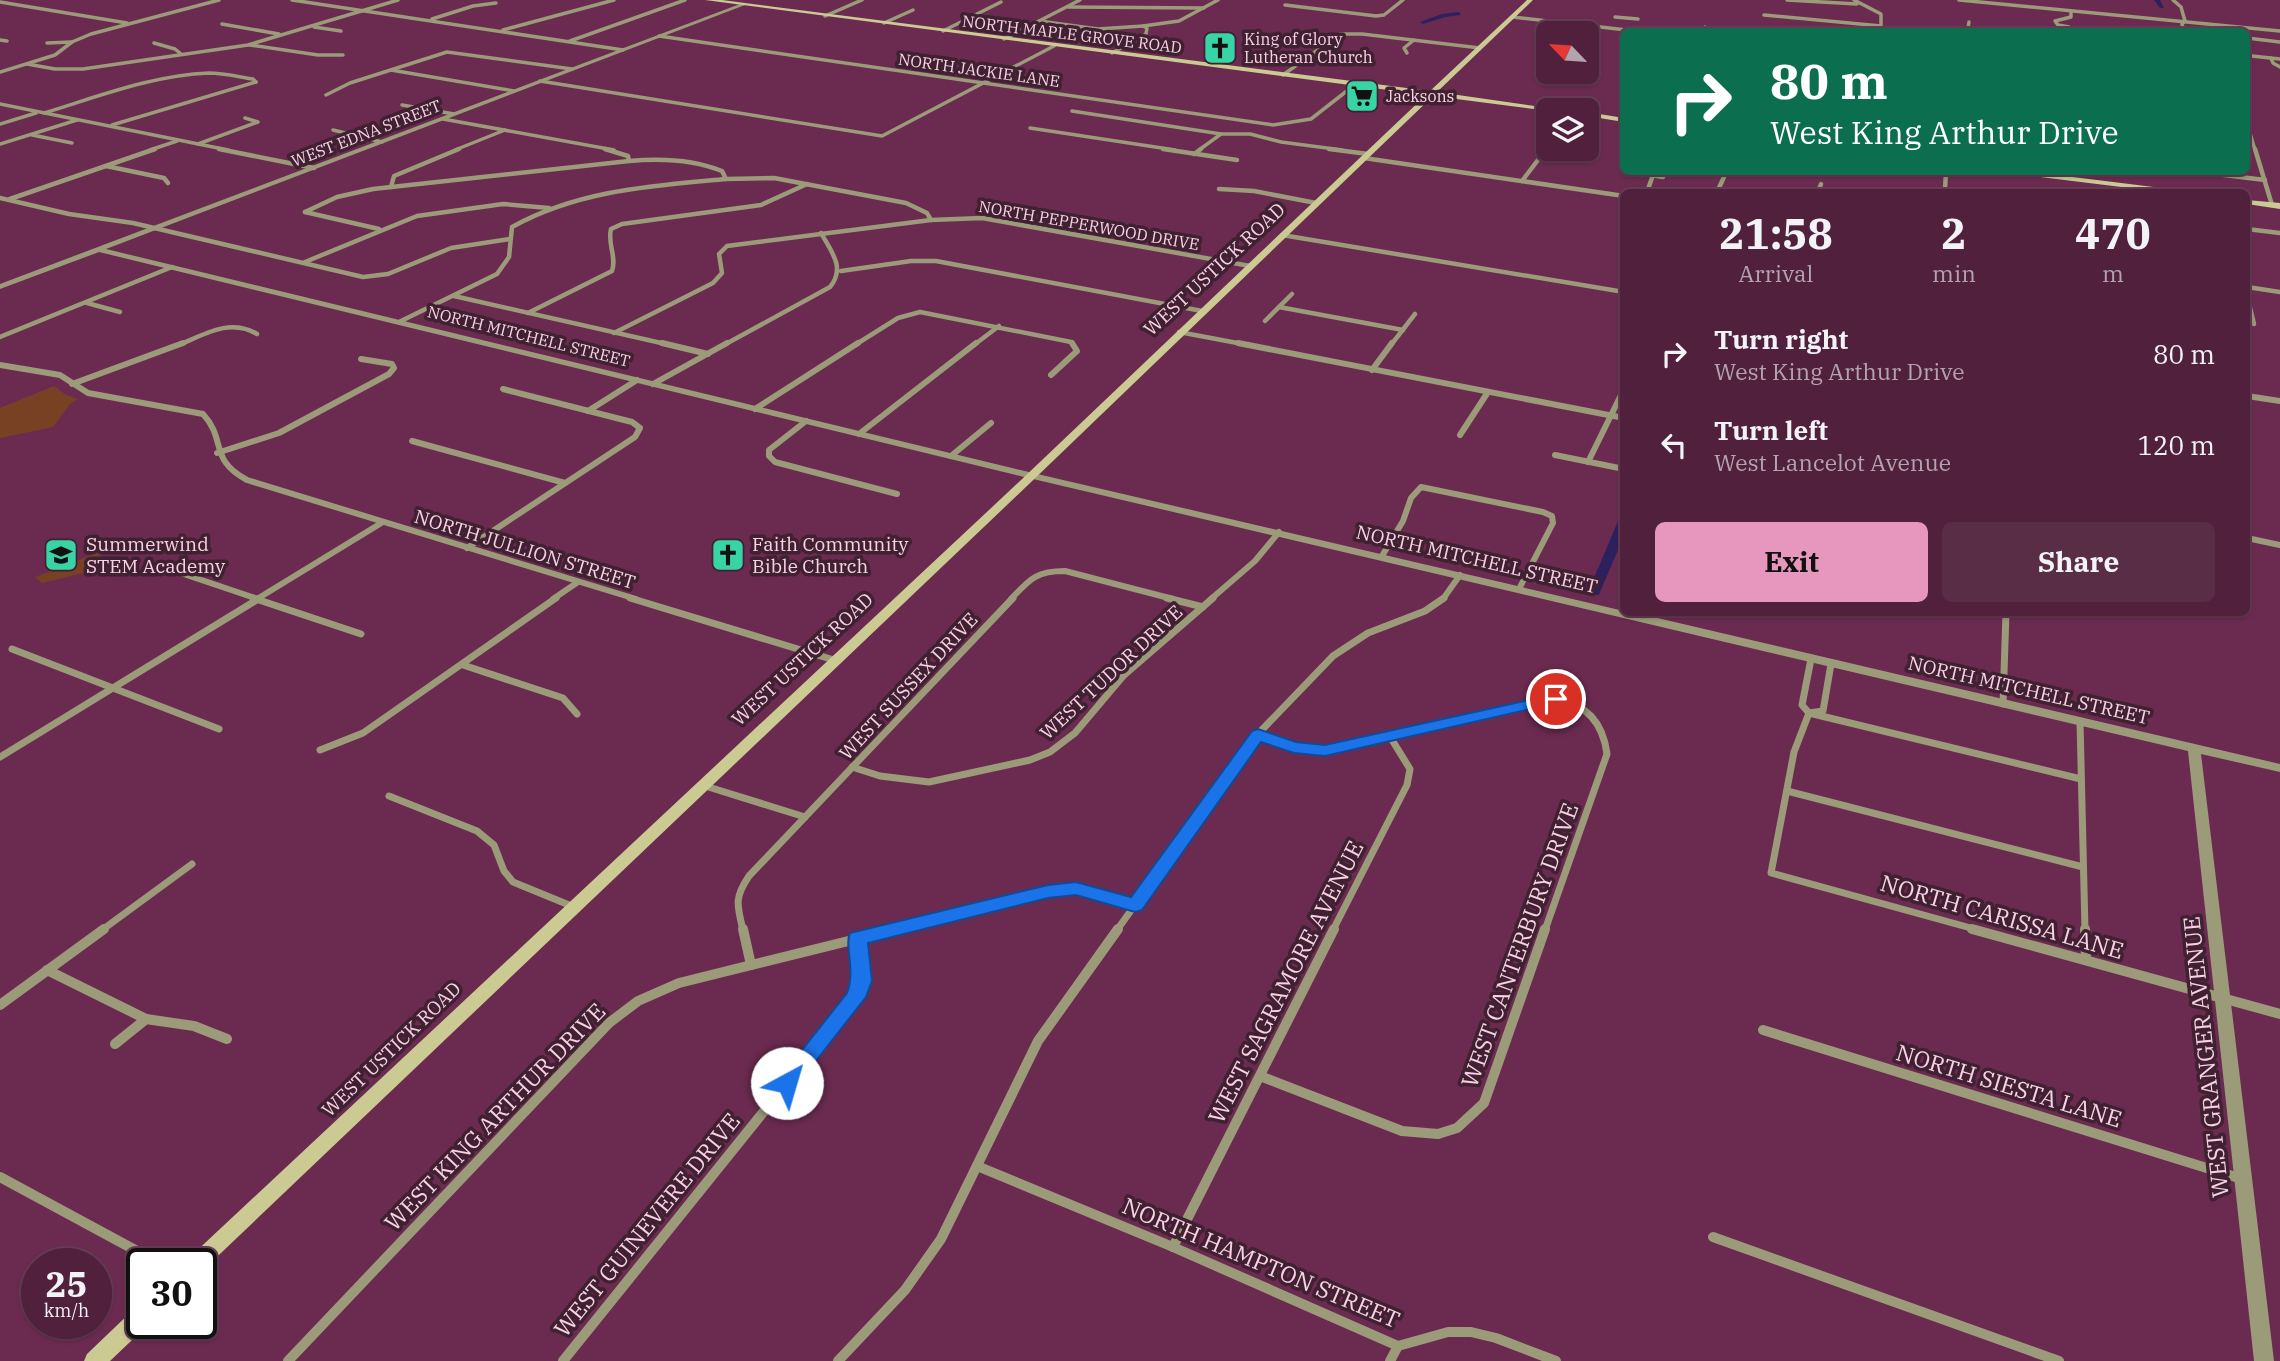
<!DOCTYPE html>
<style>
:root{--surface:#50203c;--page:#5a2d47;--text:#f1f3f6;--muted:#b4a3af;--line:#673e56;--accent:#e797bd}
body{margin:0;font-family:"IBM Plex Serif",serif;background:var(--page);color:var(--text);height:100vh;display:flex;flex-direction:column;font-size:26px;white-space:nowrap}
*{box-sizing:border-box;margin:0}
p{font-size:23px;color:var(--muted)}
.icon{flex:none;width:38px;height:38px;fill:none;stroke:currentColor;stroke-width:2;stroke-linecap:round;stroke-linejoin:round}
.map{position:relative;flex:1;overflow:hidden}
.panel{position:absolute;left:1620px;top:189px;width:630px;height:427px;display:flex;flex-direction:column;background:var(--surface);border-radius:10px;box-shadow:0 2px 5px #0004,0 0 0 2px var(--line)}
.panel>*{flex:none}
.top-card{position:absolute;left:1620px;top:28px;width:630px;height:147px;border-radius:10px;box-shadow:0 2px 5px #0004,0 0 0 2px var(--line);background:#0b6e4f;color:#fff;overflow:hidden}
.needle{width:46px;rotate:295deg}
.controls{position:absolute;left:1536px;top:21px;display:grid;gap:14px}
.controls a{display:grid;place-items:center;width:63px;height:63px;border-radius:10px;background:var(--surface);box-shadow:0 2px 5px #0004,0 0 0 2px var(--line);font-size:35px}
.speed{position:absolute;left:21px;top:1248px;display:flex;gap:14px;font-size:35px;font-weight:700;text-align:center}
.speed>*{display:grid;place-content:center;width:91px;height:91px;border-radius:50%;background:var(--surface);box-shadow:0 2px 5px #0004,0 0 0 2px var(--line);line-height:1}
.speed small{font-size:18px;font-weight:400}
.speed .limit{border:4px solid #111;border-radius:10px;background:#fff;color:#111}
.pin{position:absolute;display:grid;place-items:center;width:60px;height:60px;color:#fff;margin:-30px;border:4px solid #fff;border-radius:50%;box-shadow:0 2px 7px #0007}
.me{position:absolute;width:77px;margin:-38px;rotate:39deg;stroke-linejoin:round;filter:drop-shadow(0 0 5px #0008)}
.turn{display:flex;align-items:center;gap:24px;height:147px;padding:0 35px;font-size:32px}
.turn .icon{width:91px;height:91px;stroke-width:2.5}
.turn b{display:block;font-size:49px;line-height:60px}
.eta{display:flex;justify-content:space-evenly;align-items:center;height:119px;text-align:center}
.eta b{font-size:42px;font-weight:800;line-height:49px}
.primary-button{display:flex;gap:14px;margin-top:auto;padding:14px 35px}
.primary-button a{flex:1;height:80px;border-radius:10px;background:var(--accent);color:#111;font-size:28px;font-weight:800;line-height:80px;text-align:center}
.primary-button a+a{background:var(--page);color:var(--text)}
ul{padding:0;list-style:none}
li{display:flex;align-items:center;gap:21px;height:91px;padding:0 35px}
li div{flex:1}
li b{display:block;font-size:26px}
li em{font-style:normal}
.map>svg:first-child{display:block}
</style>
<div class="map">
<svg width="2280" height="1361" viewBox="0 0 2280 1361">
<rect width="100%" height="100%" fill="#6b2b50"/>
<g fill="#794123">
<path d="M54,386l12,9 12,4 -8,5 -17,23 -53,11v-30z"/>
<path d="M97,553l8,7 -22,13 -41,10 -7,-6z"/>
</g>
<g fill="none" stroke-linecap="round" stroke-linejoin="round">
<g fill="#2d205f" fill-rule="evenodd">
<path d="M2154,0h6l4,8h-4z"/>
<path d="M1459,12l2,3 -16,2 -22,7 -3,-2 22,-8z"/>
<path d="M1901,172h14l1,1 -4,2z"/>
<path d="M1624,517v19l-24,56 -1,3h-10l-1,-3 30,-71z"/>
</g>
<g stroke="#9b9b79" stroke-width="3.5">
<path d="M292,0l331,50"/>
<path d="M1787,0l70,4"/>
<path d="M1959,0l321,31"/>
<path d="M2173,0l8,7 4,14 -3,3 2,8"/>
<path d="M0,2l127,21"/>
<path d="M1285,5l91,11 8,-1 19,-15"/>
<path d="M1068,7l136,1"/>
<path d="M1764,15l117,11v-12l-27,-14"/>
<path d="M825,16l37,-16"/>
<path d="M1512,17l132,15"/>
<path d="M1615,17l23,2"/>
<path d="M432,19l41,-13 23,-3"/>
<path d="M1039,21l59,8 45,-3"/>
<path d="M1969,22l-1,6 3,4"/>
<path d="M884,23l29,-13"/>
<path d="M222,24l57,10"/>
<path d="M314,27l27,4"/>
<path d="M1705,27l5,5"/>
<path d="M2069,27l-11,-2 -3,-4 16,-4v-6"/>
<path d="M503,30l111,-30"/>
<path d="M943,31l58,-29"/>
<path d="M659,36l614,89 38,-6 46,-36"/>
<path d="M2247,38l33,4"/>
<path d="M1004,39l76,-39"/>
<path d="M0,40l7,1"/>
<path d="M570,41l115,-41"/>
<path d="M47,43l25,-1"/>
<path d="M154,43l21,6 6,5"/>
<path d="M250,45l68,10h25"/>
<path d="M1112,53l34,-19 1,-6 -4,-2 36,-5 39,-21"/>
<path d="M1407,53l-3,-5 10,-8"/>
<path d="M2252,56l28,3"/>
<path d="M2271,58l2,5 7,4"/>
<path d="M27,64l28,5h28l165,-24 150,-45"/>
<path d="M391,70l123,21"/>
<path d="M0,72l55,-17 17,-13 19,-8 128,-34"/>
<path d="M1283,75l57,-41h22l118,14"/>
<path d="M540,81l342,55 172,-90"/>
<path d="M326,95l24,-12 97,-31 125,17"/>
<path d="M0,104l228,46"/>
<path d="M402,105l52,9"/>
<path d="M1072,111l149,23h29l31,8 61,8"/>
<path d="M44,113c53,-16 109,-38 165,-40 15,0 30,4 44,6l3,3"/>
<path d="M443,119l171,31"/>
<path d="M2247,123l8,27"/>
<path d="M0,124l36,-11"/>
<path d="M112,125l144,-43"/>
<path d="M1030,128l145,22"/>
<path d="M333,130l49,12"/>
<path d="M32,135l40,8"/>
<path d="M0,144l77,-24"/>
<path d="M198,144l60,-22 -13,-4"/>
<path d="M150,150l27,-9"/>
<path d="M455,150l50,-20"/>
<path d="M1199,150l22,-16"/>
</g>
<g stroke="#9b9b79" stroke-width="4.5">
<path d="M219,149l95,19"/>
<path d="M605,149l23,7 1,5c32,-3 63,-2 93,10l4,8 48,-1 132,25 21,10 4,7 51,-2 268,48"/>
<path d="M1163,149l74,11"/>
<path d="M1329,149l39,5"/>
<path d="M2255,149l17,56"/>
<path d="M1194,154l7,-5"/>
<path d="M1541,157l16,2"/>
<path d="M1364,158l260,38"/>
<path d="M106,166l58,12 4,5"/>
<path d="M1633,172l30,5"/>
<path d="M2199,172l66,8"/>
<path d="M1522,181l22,-29"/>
<path d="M391,187l3,-11 65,-27"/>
<path d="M1219,189l35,2 62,12"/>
<path d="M1945,189l1,-17"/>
<path d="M1647,192l6,-17"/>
<path d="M1717,192l7,-15"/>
<path d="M1818,192l3,-8"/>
<path d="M0,198l69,16 64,9 230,54 25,-3 63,-26 59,-9"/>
<path d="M10,199l145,-50"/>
<path d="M305,212l32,-15 36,-8 256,-28"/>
<path d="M305,212l74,17"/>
<path d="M2247,229l33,4"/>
<path d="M1282,235l342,57"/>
<path d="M305,262l112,-46 86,-12 46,4"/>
<path d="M841,271l70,-10h25l266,50"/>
<path d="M2247,287l33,5"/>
<path d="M2247,295l7,29"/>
<path d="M454,296l216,49"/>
<path d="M87,303l33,9"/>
<path d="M1279,307l124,23"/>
<path d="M528,313l84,-42c5,-14 -5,-28 -1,-42l11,-5 139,-19 46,-21"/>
<path d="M1265,321l27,-27"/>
<path d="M399,322l98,-48 12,-17 3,-30c67,-37 139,-41 214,-48"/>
<path d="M1179,332l69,13"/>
<path d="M614,333l99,-50 9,-10 -3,-19 8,-8 204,-26"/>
<path d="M0,337l172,-70"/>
<path d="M179,345c26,-11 51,-27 78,-11"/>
<path d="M724,345l106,-58c16,-19 1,-36 -9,-54"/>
<path d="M855,345l43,-27 22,-6 151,30 2,3"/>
<path d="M974,345l25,-19"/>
<path d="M1391,345l24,-31"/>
</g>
<g stroke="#9b9b79" stroke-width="6">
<path d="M662,343l46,11"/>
<path d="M1238,343l386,75"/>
<path d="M0,365l60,10 28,18 115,21c24,26 5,45 44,66l389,119"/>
<path d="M1372,370l20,-27"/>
<path d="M1051,375l26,-24 -5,-8"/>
<path d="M72,384l111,-41"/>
<path d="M653,384l74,-41"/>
<path d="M2247,396l33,5"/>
<path d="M755,409l103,-66"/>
<path d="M588,411l49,-31"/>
<path d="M806,421l-37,29v6l6,6 122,32"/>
<path d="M859,434l117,-91"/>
<path d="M1460,435l28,-43"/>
<path d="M412,441l153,42"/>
<path d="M217,453l62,-20 110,-59 5,-6 -2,-4 -31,-5"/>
<path d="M1555,455l69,14"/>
<path d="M951,456l40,-33"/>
<path d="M1588,462l36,-73"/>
<path d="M2247,538l33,7"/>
<path d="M467,548l168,-111 5,-9 -8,-6 -129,-33"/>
<path d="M1382,556l21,-35 8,-23 10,-11 122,25 9,4 1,7 -34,66"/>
<path d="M160,566l98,33"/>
<path d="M257,599l126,-77"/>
<path d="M553,599l25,-17"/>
<path d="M1011,599c19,-20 25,-28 54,-28l108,28"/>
<path d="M1211,599l44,-38 24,-29"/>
<path d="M1443,599l17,-24"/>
</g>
<g stroke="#9b9b79" stroke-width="7">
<path d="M253,598l108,36"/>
<path d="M630,598l204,62"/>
<path d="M1167,598l36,9"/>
<path d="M12,649l207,80"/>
<path d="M1811,659l-9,46 7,8 14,-2 8,-47"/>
<path d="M463,665l100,33 14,16"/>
<path d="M2003,704l3,-92"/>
<path d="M2080,721l5,209"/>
<path d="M1257,735l37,12 31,3 231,-51c31,5 47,24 51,55l-62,176"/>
<path d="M320,750l43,-17 193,-135"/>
<path d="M0,757l260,-159"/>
<path d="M852,767l28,9 49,6 101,-22 20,-8 25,-19 49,-58 89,-77"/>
<path d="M702,785l103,32"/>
<path d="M1787,791l296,76"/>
<path d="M389,796l88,35 17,14 10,26 9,11 61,25"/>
<path d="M102,930l90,-66"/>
<path d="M743,930c-6,-25 -9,-32 6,-54l264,-278"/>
<path d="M890,930l158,-39 27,-2 60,16"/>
<path d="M1117,930l140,-195 76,-79 35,-23 57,-22 19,-13"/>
<path d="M1333,930l74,-145 3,-16 -21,-34"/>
<path d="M1978,930l-207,-57 23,-121 15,-39 272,66"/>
</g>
<g stroke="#9b9b79" stroke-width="10">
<path d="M743,929l8,36"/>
<path d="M1972,929l308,85"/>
<path d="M2085,929l1,31"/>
<path d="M47,970l99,49 48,7 33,13"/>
<path d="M0,1005l104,-76"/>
<path d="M1763,1030l479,149"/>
<path d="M115,1044l31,-25"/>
<path d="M1260,1076l142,55 36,3 19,-6 27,-25 61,-174"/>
<path d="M977,1166l196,81 225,99 50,-14h23l25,6 60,23"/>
<path d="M0,1177l161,87"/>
<path d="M1713,1237l346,124"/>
<path d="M1173,1247l161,-318"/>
<path d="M288,1361l321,-338 29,-22 41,-18 218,-54"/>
<path d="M563,1361l293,-364 5,-22 -4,-37"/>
<path d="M838,1361l67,-71 36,-51 97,-198 80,-112"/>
<path d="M1390,1361l8,-15"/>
</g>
<path fill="#9b9b79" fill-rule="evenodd" d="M740,4l5,1 -639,244 906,219 612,143v1h8l648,152v8l-79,-18 73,607h-20l-66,-610 -1176,-277 -913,-222 -99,37v-5z"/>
<g fill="#cbca93" fill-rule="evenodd">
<path d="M705,0h17l708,91 97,-91h6l-96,92 125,18 -13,1 -116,-15 -405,389 -827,787v-8h-14l3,-7 830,-776 406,-386z"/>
<path d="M1587,112l37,6v4l-37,-6z"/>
<path d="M2012,172h19l147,18 4,2h-20l-146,-18z"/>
<path d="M2247,200l33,3v6l-33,-5z"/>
<path d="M142,1306v17h8l-40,38h-26l3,-7 47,-45z"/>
</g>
</g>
<path fill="#1a73e8" stroke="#114b97" stroke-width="2" d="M1556,694l8,5 -3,3 -236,54 -31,-3 -33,-11 -119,168 -7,2 -59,-17 -28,3 -180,45 4,38 -6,16 -72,92 -7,2 -8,-2 -3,-6 71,-90c9,-23 -3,-48 3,-60l198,-48 28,-3 55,15 121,-166 6,-2 38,13 29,3z"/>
<defs>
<symbol id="church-square" viewBox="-11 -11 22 22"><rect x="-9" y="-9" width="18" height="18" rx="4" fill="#39d4a5" stroke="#3f2131"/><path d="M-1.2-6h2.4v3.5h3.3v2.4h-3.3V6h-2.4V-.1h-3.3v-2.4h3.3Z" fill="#111"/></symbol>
<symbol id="supermarket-square" viewBox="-11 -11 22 22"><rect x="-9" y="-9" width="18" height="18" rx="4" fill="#39d4a5" stroke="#3f2131"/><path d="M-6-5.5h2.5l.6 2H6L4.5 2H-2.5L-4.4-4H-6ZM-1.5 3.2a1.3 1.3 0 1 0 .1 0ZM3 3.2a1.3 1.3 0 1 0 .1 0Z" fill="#111"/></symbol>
<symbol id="school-square" viewBox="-11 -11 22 22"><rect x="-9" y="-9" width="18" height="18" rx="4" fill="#39d4a5" stroke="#3f2131"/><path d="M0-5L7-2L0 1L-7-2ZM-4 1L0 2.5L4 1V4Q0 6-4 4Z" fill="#111"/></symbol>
</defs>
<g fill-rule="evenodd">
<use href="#church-square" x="1201" y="29" width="38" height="38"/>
<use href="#supermarket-square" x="1343" y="77" width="38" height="38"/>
<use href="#school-square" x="42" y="536" width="38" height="38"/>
<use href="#church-square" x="709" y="536" width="38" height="38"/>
</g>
<g text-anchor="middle" stroke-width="7" stroke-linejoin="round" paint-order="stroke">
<g font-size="16" fill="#f9d1e4" stroke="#3f2131">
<text transform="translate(1072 34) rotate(7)" y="6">NORTH MAPLE GROVE ROAD</text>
<text transform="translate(979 70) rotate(8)" y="6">NORTH JACKIE LANE</text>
<text transform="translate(366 133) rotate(-21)" y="6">WEST EDNA STREET</text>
<text transform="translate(1089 225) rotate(10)" y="6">NORTH PEPPERWOOD DRIVE</text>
<text transform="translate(529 336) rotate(14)" y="6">NORTH MITCHELL STREET</text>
</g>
<g font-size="16" fill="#f9d1e4" stroke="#3f2131" text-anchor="start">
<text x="1244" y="45">King of Glory<tspan x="1244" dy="18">Lutheran Church</tspan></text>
<text x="1386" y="102">Jacksons</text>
</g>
<g font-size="19" fill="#f9d1e4" stroke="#3f2131">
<text transform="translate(1214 269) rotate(-43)" y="7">WEST USTICK ROAD</text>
<text transform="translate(525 549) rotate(17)" y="7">NORTH JULLION STREET</text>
<text transform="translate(1477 559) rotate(13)" y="7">NORTH MITCHELL STREET</text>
<text transform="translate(802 659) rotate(-43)" y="7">WEST USTICK ROAD</text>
<text transform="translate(1111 672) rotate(-43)" y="7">WEST TUDOR DRIVE</text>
<text transform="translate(908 686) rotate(-47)" y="7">WEST SUSSEX DRIVE</text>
<text transform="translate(2029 690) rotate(13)" y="7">NORTH MITCHELL STREET</text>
<text transform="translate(391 1049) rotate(-44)" y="7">WEST USTICK ROAD</text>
</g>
<g font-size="19" fill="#f9d1e4" stroke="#3f2131" text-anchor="start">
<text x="86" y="551">Summerwind<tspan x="86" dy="22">STEM Academy</tspan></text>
<text x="752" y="551">Faith Community<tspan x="752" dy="22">Bible Church</tspan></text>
</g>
<g font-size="23" fill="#f9d1e4" stroke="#3f2131">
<text transform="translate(2002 917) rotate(16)" y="8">NORTH CARISSA LANE</text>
<text transform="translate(1520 945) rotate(-70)" y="8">WEST CANTERBURY DRIVE</text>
<text transform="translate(1286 982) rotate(-63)" y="8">WEST SAGRAMORE AVENUE</text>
<text transform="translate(2206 1057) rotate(-96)" y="8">WEST GRANGER AVENUE</text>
<text transform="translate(2009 1086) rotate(17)" y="8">NORTH SIESTA LANE</text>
<text transform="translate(495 1117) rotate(-46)" y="8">WEST KING ARTHUR DRIVE</text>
<text transform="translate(647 1225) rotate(-51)" y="8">WEST GUINEVERE DRIVE</text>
<text transform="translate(1261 1263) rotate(23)" y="8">NORTH HAMPTON STREET</text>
</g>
</g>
</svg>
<div class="controls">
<a><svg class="needle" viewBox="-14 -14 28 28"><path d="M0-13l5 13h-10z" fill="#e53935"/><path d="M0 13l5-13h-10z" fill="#b4a3af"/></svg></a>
<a><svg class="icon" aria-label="layers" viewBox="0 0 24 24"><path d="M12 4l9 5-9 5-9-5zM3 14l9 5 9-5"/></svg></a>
</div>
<div class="speed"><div>25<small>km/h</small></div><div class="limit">30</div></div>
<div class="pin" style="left:1556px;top:699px;background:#d93025"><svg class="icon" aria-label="arrive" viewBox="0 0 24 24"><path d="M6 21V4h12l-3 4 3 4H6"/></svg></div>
<svg class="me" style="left:787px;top:1083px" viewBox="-20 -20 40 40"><circle r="19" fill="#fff"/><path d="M0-13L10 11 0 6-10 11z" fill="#1a73e8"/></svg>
<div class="top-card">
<div class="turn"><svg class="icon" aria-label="right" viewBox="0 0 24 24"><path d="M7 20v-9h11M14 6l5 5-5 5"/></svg><div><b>80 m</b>West King Arthur Drive</div></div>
</div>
<section class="panel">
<div class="eta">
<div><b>21:58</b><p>Arrival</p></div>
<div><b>2</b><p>min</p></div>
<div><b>470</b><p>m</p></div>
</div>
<ul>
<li><svg class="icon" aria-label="right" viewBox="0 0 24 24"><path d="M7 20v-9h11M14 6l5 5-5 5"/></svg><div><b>Turn right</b><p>West King Arthur Drive</p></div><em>80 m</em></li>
<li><svg class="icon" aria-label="left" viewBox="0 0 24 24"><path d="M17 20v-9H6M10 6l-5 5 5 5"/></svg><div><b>Turn left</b><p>West Lancelot Avenue</p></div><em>120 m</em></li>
</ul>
<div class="primary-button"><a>Exit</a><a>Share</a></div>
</section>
</div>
